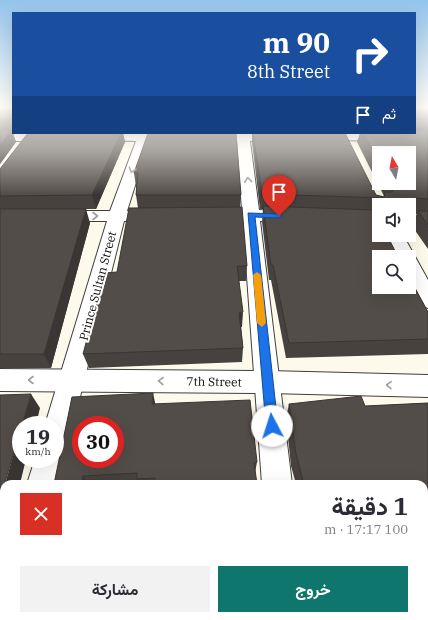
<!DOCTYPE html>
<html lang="ar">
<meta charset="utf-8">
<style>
:root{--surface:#fff;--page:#f2f2f3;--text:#2b2b33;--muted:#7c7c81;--accent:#0f766e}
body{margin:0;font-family:"IBM Plex Serif",Vazirmatn,serif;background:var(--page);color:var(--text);direction:rtl;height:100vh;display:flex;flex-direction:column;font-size:15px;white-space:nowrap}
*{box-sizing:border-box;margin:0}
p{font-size:13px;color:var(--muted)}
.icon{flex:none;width:22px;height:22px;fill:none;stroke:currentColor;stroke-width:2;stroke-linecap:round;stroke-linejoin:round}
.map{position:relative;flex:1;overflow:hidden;direction:ltr}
.panel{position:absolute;left:0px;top:480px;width:428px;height:140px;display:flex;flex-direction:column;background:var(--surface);border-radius:12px 12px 0 0;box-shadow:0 4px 16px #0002;direction:rtl}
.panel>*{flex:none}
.guide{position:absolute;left:12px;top:12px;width:404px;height:122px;border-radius:0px;box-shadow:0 4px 16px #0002;direction:rtl;background:#1a4fa0;color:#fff;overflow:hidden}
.needle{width:26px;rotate:350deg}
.tools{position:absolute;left:372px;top:146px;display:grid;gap:8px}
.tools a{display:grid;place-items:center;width:44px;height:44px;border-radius:0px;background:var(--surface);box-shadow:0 4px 16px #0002;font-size:20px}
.speed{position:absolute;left:12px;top:416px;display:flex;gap:8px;font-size:20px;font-weight:700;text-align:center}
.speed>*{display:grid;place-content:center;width:52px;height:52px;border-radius:50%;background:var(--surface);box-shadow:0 4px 16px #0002;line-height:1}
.speed small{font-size:10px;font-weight:400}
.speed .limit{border:6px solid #d22;background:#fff;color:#111}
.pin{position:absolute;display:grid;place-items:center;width:34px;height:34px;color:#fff;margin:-41px -17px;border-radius:50% 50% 50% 0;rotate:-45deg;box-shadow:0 0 4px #0007}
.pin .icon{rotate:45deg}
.me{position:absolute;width:44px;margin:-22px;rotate:355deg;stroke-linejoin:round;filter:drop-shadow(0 0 3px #0008)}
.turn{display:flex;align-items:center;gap:14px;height:84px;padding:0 20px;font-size:18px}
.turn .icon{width:52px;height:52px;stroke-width:2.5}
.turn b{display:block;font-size:28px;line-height:34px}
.then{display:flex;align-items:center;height:38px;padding:0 20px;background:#0003;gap:8px;font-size:15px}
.round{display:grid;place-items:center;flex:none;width:42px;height:42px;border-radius:0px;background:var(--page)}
.overview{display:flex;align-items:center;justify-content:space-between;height:68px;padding:0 20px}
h1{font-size:24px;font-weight:700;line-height:30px}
.primary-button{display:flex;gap:8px;margin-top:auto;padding:8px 20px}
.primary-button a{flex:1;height:46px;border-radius:0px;background:var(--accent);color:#fff;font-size:16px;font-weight:700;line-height:46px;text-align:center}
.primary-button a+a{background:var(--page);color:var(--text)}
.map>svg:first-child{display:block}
</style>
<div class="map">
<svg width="428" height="620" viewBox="0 0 428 620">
<rect width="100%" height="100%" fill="#fefaeb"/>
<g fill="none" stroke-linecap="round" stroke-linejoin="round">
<defs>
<g id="minor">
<path d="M0,133h55l5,1 2,3 -2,3 -5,1h-55z"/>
<path d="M93,133h190l5,1 2,3 -2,3 -5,1h-33l9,69 40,2 3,4 -3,4 -39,1 32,263h-30l-19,-263 -36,-2 -3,-4 3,-4 35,-1 -5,-69h-88l-22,70 36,1 3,4 -3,4 -39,1 -55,220 -4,10 -3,1 3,7 -8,25h-30l8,-25h20v-34h-10l62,-204h-107v-10h110l26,-70 -48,-1 -2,-3 2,-3z"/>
<path d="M317,133h111v8l-116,-1 -2,-3 2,-3z"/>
<rect x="409" y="214" width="19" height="10"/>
<path d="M4,595v21h18l-1,4h-21v-23z"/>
<rect x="271" y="616" width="38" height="4"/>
</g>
<g id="tertiary">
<path d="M385,235h18l25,45v28l-8,-3 -11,-22v-26h-13z"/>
<path d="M0,369l268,2 160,4v22l-160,-4 -268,-2z"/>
</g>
</defs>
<use href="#minor" stroke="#3e3e3e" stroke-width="2"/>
<use href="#tertiary" stroke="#3e3e3e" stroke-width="2"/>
<use href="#minor" fill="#fff" fill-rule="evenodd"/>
<use href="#tertiary" fill="#fff" fill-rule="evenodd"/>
</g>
<g fill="#47423f" fill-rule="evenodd">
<path d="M0,108h13v24h-1l4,10 -16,22z"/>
<path d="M415,108l13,2v139l-16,-23 5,-13h-7l-1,3v-11h-30v7h-5l54,100v42l-142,4 -15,-78h-2l-7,-58 1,-13h-3l-8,-67v-9l124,62 8,2v-1l-27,-54 3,-9h55zM379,153l30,30h-30z"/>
<path d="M28,133h95l2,9 -29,67h-37l31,14 -39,145h-51v-199z"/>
<path d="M148,133l93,62 -1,12 7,59 -1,15h-7l3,46h-1l2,21 -1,14 -153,6 -6,-14 34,-82 21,-64 -2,-13v-9l-2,-13z"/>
<path d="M428,403v217h-118v-4h114v-132h-128l-5,-18 -5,-48 3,-14 76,2z"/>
<path d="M155,404l102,58 -2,11 2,11h-203z"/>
</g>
<g fill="#3a3633">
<path d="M12,130l4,12 -16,22v-19z"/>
<path d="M121,133h2l2,9 -29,67 -4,-14z"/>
<path d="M86,209l4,14 -39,145 -7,-14z"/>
<path d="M243,312l-1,15 -4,1 1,-15z"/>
<path d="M153,393l3,14 -4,-3z"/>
<path d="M31,394l9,14 -4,17h-14z"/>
<path d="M21,428v31h5l-6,25h-15z"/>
<path d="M83,476l5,8h-6z"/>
<path d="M4,486v71l-2,9 -2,-1v-66z"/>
</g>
<g fill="#534d49" stroke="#3a3633" fill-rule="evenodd">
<rect x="0" y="108" width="13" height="11"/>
<path d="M415,108h11l2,2v9h-13z"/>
<path d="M0,130h12l-12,15z"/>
<path d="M415,130h13v69l-13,-1 -2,7 -3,-5h-24l-2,-2 -122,-4 -9,-61h92l31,62 8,2 1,-5h7l1,-2 -3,-7h19v-30h-30v10l-16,-30h52z"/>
<path d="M28,133h93l-29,62 -92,1v-27z"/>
<path d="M148,133h88l5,62h-105l2,-22h-4z"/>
<path d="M263,206l110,4 6,11v14h8l11,22h-19v30h30v-10l19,35v27l-139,4 -16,-78h-2z"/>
<path d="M242,207l5,59h-10l6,46 -4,1 4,35 -160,6 22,-81 12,-1 12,-64z"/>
<path d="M0,209h86l-42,145h-44z"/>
<path d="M418,211h10v14z"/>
<path d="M153,393l-1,11 98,-4 7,62 -3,1 3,21h-103l1,-6 -18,1v-6l-54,3 -1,8h-28l18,-87zM81,425h34v34h-34z"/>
<path d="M31,394l-9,31h-1v3l-21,71v-104z"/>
<path d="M361,396l4,10 63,-3v192h-2l2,6v19h-111v-4h107v-132h-120l-8,-30 -7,-50z"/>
<path d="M4,594v15h-4z"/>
<path d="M8,616h248l1,4h-257v-3z"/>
</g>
<defs><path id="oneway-chevron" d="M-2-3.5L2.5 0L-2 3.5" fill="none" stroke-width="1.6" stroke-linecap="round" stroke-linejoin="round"/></defs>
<g stroke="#9d9d9d">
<use href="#oneway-chevron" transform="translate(132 170) rotate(109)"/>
<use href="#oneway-chevron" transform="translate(248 180) rotate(-96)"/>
<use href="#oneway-chevron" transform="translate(95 216)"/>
<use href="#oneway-chevron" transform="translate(31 380) rotate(180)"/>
<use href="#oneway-chevron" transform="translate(161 381) rotate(-179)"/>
<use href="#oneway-chevron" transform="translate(389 385) rotate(-179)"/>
</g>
<linearGradient id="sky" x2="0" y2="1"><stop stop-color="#93c4ec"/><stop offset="0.55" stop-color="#fffdf6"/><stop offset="1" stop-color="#fffdf6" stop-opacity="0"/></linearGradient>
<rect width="428" height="195" fill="url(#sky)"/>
<path fill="#1a73e8" stroke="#114b97" d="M248,213l31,1 4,2 -4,2 -24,-1 23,209 -2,4 -4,1 -4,-1 -2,-4z"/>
<path fill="#f59e0b" d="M257,272l4,3 5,48 -4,4 -5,-4 -4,-48z"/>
<g text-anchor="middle" stroke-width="4" stroke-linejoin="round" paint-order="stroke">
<g font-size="12" fill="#0b0b0b" stroke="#fff">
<text transform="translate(98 286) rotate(-75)" y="4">Prince Sultan Street</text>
<text transform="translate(214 382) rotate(1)" y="4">7th Street</text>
</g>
</g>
</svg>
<div class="tools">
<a><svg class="needle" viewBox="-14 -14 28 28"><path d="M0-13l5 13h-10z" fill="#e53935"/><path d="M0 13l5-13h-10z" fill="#7c7c81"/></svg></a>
<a><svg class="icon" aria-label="sound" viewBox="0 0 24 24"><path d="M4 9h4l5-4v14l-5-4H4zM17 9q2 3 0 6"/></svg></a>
<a><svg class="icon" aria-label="search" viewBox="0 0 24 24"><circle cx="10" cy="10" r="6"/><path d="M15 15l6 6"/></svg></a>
</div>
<div class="speed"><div>19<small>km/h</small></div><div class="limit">30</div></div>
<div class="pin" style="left:279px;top:216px;background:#d93025"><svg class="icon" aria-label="arrive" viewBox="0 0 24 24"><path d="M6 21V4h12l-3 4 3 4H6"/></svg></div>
<svg class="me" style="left:272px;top:426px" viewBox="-20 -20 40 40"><circle r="19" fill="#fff"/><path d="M0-13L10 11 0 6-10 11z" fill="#1a73e8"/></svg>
<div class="guide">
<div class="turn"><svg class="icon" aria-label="right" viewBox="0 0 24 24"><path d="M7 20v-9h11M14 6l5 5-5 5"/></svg><div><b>90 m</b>8th Street</div></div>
<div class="then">ثم<svg class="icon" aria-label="arrive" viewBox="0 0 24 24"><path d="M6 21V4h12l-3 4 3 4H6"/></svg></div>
</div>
<section class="panel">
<div class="overview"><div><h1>1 دقيقة</h1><p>100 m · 17:17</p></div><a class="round" style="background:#d93025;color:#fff"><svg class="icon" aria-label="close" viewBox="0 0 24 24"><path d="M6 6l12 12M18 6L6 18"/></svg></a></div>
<div class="primary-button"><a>خروج</a><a>مشاركة</a></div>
</section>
</div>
